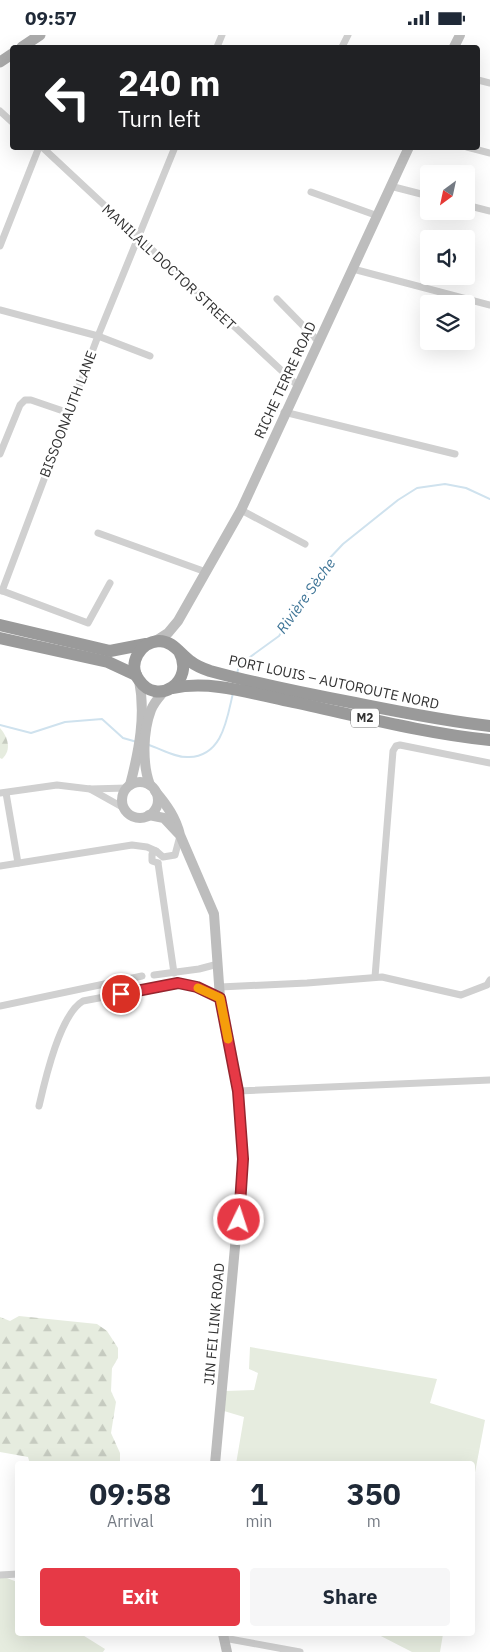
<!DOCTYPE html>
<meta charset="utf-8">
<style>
:root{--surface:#fff;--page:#f6f6f7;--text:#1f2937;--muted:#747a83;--accent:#e63946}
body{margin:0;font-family:"IBM Plex Sans",sans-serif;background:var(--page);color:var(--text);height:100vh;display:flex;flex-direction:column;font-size:19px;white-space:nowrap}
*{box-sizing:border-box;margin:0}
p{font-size:16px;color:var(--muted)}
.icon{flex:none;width:28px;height:28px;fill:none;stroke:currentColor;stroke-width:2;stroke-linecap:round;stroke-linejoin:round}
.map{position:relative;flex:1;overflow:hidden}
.drawer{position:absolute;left:15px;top:1426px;width:460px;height:175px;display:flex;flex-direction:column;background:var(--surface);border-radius:5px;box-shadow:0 5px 20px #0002}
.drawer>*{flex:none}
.hud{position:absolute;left:10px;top:10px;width:470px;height:105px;border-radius:5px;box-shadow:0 5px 20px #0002;background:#202124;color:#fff;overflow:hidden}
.needle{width:32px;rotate:213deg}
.buttons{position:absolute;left:420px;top:130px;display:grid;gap:10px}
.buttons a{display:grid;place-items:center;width:55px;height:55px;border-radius:5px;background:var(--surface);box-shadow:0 5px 20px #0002;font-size:25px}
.pin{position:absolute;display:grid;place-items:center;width:42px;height:42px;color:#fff;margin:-21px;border:2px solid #fff;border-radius:50%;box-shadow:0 1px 5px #0007}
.me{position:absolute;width:55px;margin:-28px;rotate:4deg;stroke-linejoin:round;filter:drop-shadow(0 0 4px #0008)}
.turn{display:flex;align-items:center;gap:18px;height:105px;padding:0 25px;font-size:22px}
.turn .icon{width:65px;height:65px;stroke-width:2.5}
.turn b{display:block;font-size:35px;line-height:42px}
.eta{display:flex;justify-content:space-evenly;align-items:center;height:85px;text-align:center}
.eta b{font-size:30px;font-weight:800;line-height:35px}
.button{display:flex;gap:10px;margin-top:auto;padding:10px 25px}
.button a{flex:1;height:58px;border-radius:5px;background:var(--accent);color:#fff;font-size:20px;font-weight:800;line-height:58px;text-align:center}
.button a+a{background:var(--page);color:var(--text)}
.status{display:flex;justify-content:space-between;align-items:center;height:35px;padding:0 25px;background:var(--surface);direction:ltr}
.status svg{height:14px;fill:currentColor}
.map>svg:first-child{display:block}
</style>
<div class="status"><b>09:57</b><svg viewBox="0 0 49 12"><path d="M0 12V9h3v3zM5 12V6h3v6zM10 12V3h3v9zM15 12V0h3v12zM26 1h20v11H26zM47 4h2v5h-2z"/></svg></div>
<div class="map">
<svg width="490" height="1617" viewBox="0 0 490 1617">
<defs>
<pattern id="forest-firs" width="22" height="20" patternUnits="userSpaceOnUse" patternTransform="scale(1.25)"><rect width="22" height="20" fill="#e6ecdf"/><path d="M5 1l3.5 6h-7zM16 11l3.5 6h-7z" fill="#c6cbc0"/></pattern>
</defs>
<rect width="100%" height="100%" fill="#fff"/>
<g fill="#e6ecdf">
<path d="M250,1312l187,32 -7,24 55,17 -12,63 -1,-19h-236l8,-47 -20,-6 2,-20 28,-1 4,-17 -9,-4z"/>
<path d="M0,1543h7l10,4 1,52h63l24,15 -2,3h-103z"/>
<path d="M377,1599h66l-3,18h-28z"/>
</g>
<g fill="url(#forest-firs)">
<path d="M0,693c8,9 12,22 2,31l-2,-1z"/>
<path d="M19,1281l78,8 10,7 11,17v10l-6,10 -1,23 5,11 -5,31 9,20v11h-90l-2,-7 -28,-5v-135l10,4z"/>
</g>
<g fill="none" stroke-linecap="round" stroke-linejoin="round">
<g stroke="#cfe2ee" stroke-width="2">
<path d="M237,639l2,-9 40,-29 48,-75 16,-17 55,-44 19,-12 28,-4 21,4 24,11"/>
<path d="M0,690l31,8 34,-11 37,-3 21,19 14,4"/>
<path d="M149,710c12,4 27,13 40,12 34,-1 38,-39 44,-64"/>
</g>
<g stroke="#d0d0d0" stroke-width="7">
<path d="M217,12l5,-12"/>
<path d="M342,12l6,-12"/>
<path d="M478,45l12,3"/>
<path d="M0,76l12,11"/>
<path d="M42,112l255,238"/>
<path d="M467,112l23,6"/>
<path d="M390,151l39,10"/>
<path d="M311,157l67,24"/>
<path d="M466,170l24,6"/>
<path d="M0,211l39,-99"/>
<path d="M353,234l137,36"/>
<path d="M277,264l41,42"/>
<path d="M0,275l98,26 52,20"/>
<path d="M284,377l171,42"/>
<path d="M0,419l20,-49 5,-5h6l38,13"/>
<path d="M241,475l64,34"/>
<path d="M98,498l108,39"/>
<path d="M0,555l88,33 22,-40"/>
<path d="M2,556l96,-255 77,-189"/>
<path d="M90,754l34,19"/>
<path d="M0,758l57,-8 33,4 37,-1"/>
<path d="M6,758l12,70"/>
<path d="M158,828l16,110"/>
<path d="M158,828l-6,-2v-7l4,-3 7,6 12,-2 5,-19"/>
<path d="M0,831l132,-21 15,2 9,4"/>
<path d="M154,940l45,-6 19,-5"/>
<path d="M375,942l18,-226 3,-5 4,-1 90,18"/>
<path d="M220,952l87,-4 75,-6 79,18 26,-10 3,-5"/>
<path d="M0,971l142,-30"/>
<path d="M238,1056l252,-11"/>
<path d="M39,1071c6,-26 21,-92 44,-105l95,-18 19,4 23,11"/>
<path d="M0,1540l18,-1"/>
<path d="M224,1603l76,14"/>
</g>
<g stroke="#bdbdbd" stroke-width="10">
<path d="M454,12l6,-12"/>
<path d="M154,607l14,-9 10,-12 63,-111 168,-363"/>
<circle cx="140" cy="765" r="18"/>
<path d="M130,750c9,-34 16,-70 9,-105"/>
<path d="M150,750c-8,-21 -7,-54 1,-75 3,-8 9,-14 14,-20"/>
<path d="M155,756c12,14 21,27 25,44l34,79 6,84 18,93 5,69 -28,304"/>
<path d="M149,780l15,3 14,15"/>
<path d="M223,1599l4,18"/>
</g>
<g stroke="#ababab" stroke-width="11">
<path d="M22,12l18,-12"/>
<path d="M0,27l12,-8"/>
</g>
<g stroke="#9a9a9a" stroke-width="12">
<path d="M0,590l110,26 36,-7"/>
<path d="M0,603l108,24 28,13"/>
<path d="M179,616c17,31 -22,56 -40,29 -12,-16 1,-38 20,-39 14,0 20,12 31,20 5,4 14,8 20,10 48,13 97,23 145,32 45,9 89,18 135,23"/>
<path d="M172,653c39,-8 78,5 116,13 67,14 134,32 202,39"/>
</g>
</g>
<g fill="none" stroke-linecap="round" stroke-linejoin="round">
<defs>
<path id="route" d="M121,959l57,-11 19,4 23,11 18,93 5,68 -4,61"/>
</defs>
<use href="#route" stroke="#96252e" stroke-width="12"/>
<use href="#route" stroke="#e63946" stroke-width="9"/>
<path stroke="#f59e0b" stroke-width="9" d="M198,953l22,10 8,41"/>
</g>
<g text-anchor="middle" stroke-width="5" stroke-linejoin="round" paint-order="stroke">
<rect fill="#fff" stroke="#707070" stroke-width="1" x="351" y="673.5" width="28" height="19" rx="4"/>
<g font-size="12" font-weight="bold" fill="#333">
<text x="365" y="687">M2</text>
</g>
<g font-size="14" fill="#333" stroke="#fff">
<text transform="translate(169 232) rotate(43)" y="5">MANILALL DOCTOR STREET</text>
<text transform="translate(285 345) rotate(-65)" y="5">RICHE TERRE ROAD</text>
<text transform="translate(68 379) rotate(-69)" y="5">BISSOONAUTH LANE</text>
<text transform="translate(334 647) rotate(12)" y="5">PORT LOUIS – AUTOROUTE NORD</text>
<text transform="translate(214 1289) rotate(-85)" y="5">JIN FEI LINK ROAD</text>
</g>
<g font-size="15" font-style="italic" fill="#3f7597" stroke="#fff">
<text transform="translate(306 561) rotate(-54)" y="5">Rivière Sèche</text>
</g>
</g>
</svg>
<div class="buttons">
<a><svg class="needle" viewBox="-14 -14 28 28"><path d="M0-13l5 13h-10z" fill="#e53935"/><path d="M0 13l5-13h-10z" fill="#747a83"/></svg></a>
<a><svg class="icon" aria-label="sound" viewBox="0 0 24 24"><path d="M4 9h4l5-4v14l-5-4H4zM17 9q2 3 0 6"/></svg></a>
<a><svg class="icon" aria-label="layers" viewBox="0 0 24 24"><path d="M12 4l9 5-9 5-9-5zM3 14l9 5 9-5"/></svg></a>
</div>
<div class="pin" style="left:121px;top:959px;background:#d93025"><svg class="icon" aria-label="arrive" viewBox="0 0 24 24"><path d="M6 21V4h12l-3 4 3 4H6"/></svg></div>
<svg class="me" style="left:239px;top:1185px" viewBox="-20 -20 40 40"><circle r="17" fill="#e63946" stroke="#fff" stroke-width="3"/><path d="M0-11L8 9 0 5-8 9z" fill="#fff"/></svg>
<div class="hud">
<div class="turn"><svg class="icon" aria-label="left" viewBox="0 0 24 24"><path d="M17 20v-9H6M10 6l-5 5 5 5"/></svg><div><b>240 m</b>Turn left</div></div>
</div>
<section class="drawer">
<div class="eta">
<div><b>09:58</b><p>Arrival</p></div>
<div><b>1</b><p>min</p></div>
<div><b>350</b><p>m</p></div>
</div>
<div class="button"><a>Exit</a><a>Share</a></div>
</section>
</div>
